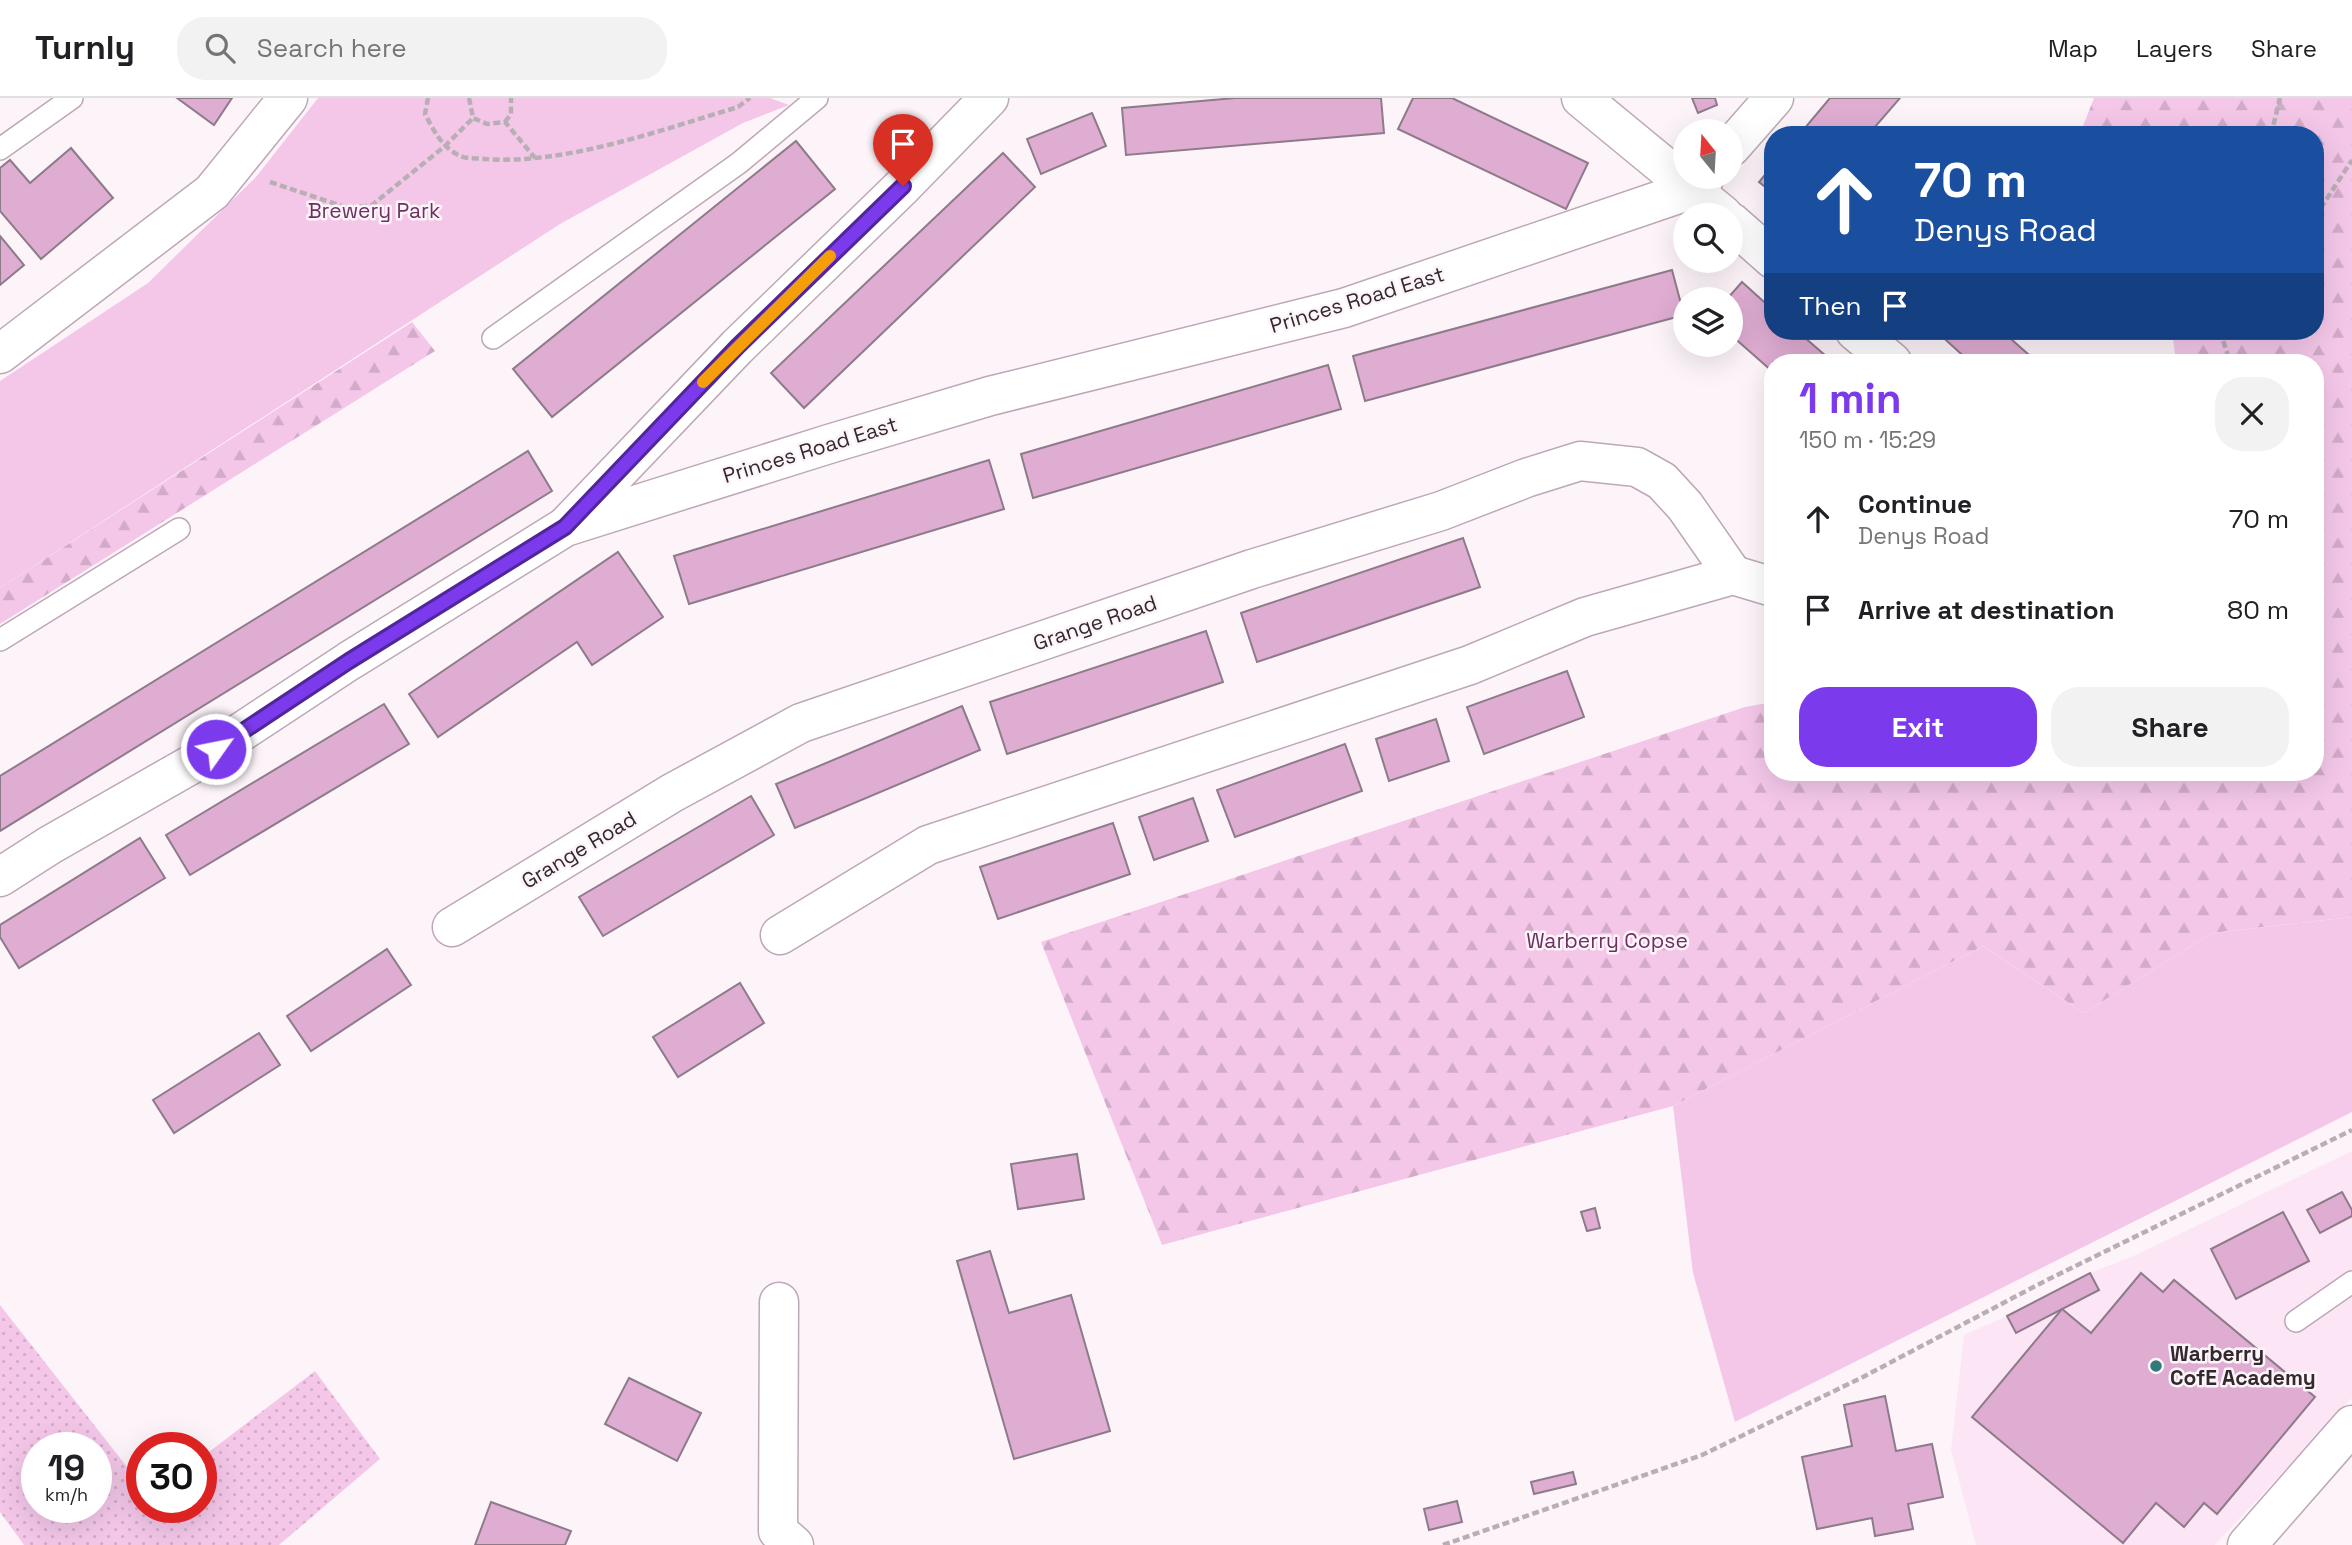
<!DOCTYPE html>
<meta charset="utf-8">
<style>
:root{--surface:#fff;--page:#f2f2f2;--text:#202124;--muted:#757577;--line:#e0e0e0;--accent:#7c3aed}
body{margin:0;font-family:"Space Grotesk",sans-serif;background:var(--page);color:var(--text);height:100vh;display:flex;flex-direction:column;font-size:26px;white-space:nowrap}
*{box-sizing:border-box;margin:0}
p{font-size:23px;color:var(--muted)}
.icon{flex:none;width:38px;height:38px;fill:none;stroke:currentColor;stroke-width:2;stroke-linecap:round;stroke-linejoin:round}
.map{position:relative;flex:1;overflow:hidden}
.drawer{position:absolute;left:1764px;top:256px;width:560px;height:427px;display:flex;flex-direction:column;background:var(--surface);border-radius:28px;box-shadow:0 7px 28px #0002}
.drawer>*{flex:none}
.top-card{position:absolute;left:1764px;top:28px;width:560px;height:214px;border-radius:28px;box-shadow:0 7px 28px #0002;background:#1a4fa0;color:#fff;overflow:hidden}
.needle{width:46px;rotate:342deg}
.tools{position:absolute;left:1673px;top:21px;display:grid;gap:14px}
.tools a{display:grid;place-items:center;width:70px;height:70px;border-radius:50%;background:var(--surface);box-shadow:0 7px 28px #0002;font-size:35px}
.speed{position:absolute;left:21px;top:1334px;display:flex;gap:14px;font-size:35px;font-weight:700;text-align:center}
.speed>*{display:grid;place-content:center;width:91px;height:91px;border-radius:50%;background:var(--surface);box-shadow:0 7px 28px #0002;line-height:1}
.speed small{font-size:18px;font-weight:400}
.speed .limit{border:10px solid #d22;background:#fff;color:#111}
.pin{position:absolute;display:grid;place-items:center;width:60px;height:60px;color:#fff;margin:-72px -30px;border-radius:50% 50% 50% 0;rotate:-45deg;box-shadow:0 0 7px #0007}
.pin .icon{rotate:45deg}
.me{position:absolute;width:77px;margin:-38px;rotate:57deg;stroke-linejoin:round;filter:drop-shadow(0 0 5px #0008)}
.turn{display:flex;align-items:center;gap:24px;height:147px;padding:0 35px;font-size:32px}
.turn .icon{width:91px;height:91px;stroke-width:2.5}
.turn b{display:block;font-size:49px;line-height:60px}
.then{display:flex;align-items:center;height:66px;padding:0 35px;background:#0003;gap:14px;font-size:26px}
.round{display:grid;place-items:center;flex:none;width:74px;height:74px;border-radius:28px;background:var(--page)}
.head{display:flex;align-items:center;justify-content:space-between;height:119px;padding:0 35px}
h1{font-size:42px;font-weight:700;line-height:52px;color:var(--accent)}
.button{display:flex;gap:14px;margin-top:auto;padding:14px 35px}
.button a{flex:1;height:80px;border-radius:28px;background:var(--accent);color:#fff;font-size:28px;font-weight:700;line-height:80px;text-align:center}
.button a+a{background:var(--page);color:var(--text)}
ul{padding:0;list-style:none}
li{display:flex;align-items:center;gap:21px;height:91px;padding:0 35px}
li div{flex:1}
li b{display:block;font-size:26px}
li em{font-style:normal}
header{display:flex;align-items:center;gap:42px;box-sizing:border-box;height:98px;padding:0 35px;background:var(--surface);border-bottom:2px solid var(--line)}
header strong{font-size:33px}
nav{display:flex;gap:38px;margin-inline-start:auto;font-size:24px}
.search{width:490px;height:63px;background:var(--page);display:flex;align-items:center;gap:18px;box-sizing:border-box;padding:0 24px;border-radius:28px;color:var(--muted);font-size:26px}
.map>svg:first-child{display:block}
</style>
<header>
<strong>Turnly</strong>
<div class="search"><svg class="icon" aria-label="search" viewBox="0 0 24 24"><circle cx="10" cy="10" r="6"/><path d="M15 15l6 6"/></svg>Search here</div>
<nav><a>Map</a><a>Layers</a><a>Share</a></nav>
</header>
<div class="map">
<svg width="2352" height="1447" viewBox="0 0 2352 1447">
<defs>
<pattern id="grass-dots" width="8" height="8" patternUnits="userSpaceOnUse" patternTransform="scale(1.75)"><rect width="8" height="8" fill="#f4c7e9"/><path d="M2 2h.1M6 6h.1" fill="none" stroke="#d2abc8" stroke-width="1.8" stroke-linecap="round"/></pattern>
<pattern id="forest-firs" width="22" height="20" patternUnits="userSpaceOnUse" patternTransform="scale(1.75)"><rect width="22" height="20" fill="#f4c7e9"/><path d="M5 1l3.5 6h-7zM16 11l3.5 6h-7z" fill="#d2abc8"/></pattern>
</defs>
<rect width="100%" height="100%" fill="#fdf4fa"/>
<path fill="#fce5f5" d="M2352,1053v247l-137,147h-239l-25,-95 13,-115 43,-19 83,-43 48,-19z"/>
<path fill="url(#grass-dots)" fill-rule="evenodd" d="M0,1207l142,181v21h59v-49l114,-87 65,88 -101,86h-255l-24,-33zM37,1349h59v60h-59z"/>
<g fill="url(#forest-firs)">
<path d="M2094,0h258v819l-140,16 -128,80 -101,-67 -310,160 -511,139 -121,-303 704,-235 28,-5v70h542v-410h-139l-4,-31h143v-196h-228l-4,-9z"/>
<path d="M412,224l23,29 -435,273v-36z"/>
</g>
<g fill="#f4c7e9">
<path d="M318,0h452l19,7 -46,18 -183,101 -560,364v-207l148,-98 108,-106z"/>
<path d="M2352,819v195l-617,310 -42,-149 -20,-167 310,-160 101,67 128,-80z"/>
</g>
<g fill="#dfacd2" stroke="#8e7b89" stroke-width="2">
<path d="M177,0h55l-18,27z"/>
<path d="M1235,0h146l3,35 -258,22 -4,-47z"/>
<path d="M1413,0h39l136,65 -22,46 -168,-80z"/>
<path d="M1692,0h23l2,7 -19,8z"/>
<path d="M1830,0h70l-32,37h-69z"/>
<path d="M1092,15l14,33 -65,28 -14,-35z"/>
<path d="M796,43l39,48 -283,228 -39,-48z"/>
<path d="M71,50l42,50 -72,61 -41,-48v-43l10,-8 20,23z"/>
<path d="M1003,55l32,34 -231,221 -33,-35z"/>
<path d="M1773,67v28l-14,-11z"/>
<path d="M0,138l24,29 -24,20z"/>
<path d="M1672,172l12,45 -319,86 -12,-45z"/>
<path d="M1742,184l31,28v21h24l36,31h-60v10l-42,-37v-36h-4z"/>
<path d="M1936,233h66l35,31h-67z"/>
<path d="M1328,267l13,44 -308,89 -12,-44z"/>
<path d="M528,353l24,40 -552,340v-55z"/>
<path d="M989,362l15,49 -315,95 -15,-48z"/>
<path d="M1463,440l17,49 -223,75 -16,-49z"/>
<path d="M618,454l45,65 -71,48 -15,-23 -139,95 -29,-43z"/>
<path d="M1206,533l17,51 -216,72 -17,-52z"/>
<path d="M1567,573l17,46 -100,37 -17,-47z"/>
<path d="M384,606l25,40 -219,131 -24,-40z"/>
<path d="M962,608l18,44 -185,78 -19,-44z"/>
<path d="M1436,621l13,42 -60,20 -13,-42z"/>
<path d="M1345,646l17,47 -127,46 -18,-47z"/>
<path d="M751,698l23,39 -171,101 -24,-39z"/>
<path d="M1193,700l15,43 -54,19 -15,-43z"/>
<path d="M1113,725l17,51 -132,45 -18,-52z"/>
<path d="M140,740l25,40 -146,90 -19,-31v-12z"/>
<path d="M387,851l24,36 -100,66 -24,-35z"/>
<path d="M740,885l24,40 -86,54 -25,-40z"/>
<path d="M259,935l21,32 -106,68 -21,-33z"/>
<path d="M1077,1056l7,45 -66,10 -7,-45z"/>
<path d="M2342,1094l10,18v6l-32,17 -13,-23z"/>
<path d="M1595,1110l5,20 -13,3 -6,-19z"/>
<path d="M2283,1114l26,49 -73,38 -25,-50z"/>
<path d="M990,1153l19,62 62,-18 39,136 -96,28 -57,-198z"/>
<path d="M2090,1175l9,17 -83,43 -9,-17z"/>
<path d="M2141,1175l22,19 11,-12 141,117 -98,117 -13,-11 -20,24 -28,-24 -33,40 -151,-126 90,-108 29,24z"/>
<path d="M629,1280l72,35 -24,48 -72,-37z"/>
<path d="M1885,1298l11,55 36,-7 11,53 -35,7 5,25 -38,7 -3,-18 -55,11 -15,-72 50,-11 -8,-41z"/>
<path d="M1573,1374l3,12 -42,10 -3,-12z"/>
<path d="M1457,1403l5,21 -33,8 -5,-21z"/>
<path d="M491,1404l80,29 -6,14h-90z"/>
</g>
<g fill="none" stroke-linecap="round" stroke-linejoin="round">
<defs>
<g id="lane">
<path d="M0,51l72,-51"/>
<path d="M493,240l246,-175 78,-65"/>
<path d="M0,542l179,-111"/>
<path d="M2296,1223l56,-39"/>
</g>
<g id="street">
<path d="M1581,0l142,117"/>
<path d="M1731,49l43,-49"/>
<path d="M1731,124l42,37"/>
<path d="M1855,233l37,31"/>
<path d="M0,256l212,-162 76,-94"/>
<path d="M567,427l170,-178 166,-161 86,-88"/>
<path d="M0,779l50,-32 144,-82 155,-102 216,-134 264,-83 161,-48 354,-88 349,-119 12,-12"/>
<path d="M452,829l220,-134 129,-70 451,-154 189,-58 85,-33 54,-17 57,6 25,14 23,25 48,69"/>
<path d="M780,837l148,-90 542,-180 115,-48 148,-42 40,12"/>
<path d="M779,1204l-1,229 16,14"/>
<path d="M2247,1447l105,-120"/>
</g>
</defs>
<use href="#lane" stroke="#bda8b7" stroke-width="24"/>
<use href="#street" stroke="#bda8b7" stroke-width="41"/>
<g stroke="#b7afb4" stroke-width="4.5" stroke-dasharray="7 3.5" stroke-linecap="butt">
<path d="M428,0l-3,16c9,17 18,36 38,43 6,2 15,1 22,2 80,6 176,-29 253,-52l12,-9"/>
<path d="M469,0l4,20 14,6 18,-2 30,36"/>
<path d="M505,24l6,-8v-16"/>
<path d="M2271,37l9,-37"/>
<path d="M270,84l78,26 24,-3 73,-59 28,-28"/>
<path d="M2315,119l37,-57"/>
<path d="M2224,233l-2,6 8,25"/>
<path d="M2223,239l7,-6"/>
<path d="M1443,1447l259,-90 159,-77 184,-97 307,-151"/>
</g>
<use href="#lane" stroke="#fff" stroke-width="21"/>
<use href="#street" stroke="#fff" stroke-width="38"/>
</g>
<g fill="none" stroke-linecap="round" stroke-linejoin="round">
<defs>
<path id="route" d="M216,651l133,-88 216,-134 172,-180 166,-161"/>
</defs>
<use href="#route" stroke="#51269a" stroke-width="18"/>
<use href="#route" stroke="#7c3aed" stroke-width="12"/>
<path stroke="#f59e0b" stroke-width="12" d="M703,284l127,-126"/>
</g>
<circle fill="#317a7c" stroke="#fdf4fa" stroke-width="2.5" cx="2156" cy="1268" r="7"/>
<g text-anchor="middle" stroke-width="5" stroke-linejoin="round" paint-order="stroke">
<g font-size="21" fill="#6c3061" stroke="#fdf4fa">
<text x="374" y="120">Brewery Park</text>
<text x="1607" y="850">Warberry Copse</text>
</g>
<g font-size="21" fill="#31292e" stroke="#fdf4fa">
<text transform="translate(1357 202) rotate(-17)" y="7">Princes Road East</text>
<text transform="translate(810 352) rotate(-17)" y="7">Princes Road East</text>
<text transform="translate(1095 525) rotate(-19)" y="7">Grange Road</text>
<text transform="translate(579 752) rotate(-31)" y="7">Grange Road</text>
</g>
<g font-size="21" font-weight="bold" fill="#31292e" stroke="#fdf4fa" text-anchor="start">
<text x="2170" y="1263">Warberry<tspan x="2170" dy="24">CofE Academy</tspan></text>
</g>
</g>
</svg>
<div class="tools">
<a><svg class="needle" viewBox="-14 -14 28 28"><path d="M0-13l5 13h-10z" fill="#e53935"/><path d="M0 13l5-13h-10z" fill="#757577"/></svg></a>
<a><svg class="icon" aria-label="search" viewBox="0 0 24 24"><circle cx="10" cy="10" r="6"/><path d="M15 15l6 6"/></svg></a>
<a><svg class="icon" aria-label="layers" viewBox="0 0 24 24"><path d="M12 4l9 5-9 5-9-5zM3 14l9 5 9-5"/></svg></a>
</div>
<div class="speed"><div>19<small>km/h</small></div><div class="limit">30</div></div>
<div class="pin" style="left:903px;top:88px;background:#d93025"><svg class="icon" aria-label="arrive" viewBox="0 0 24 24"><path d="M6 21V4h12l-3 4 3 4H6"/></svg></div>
<svg class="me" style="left:216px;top:651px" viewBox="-20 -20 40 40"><circle r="17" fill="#7c3aed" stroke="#fff" stroke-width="3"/><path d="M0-11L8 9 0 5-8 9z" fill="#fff"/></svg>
<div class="top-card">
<div class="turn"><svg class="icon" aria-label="ahead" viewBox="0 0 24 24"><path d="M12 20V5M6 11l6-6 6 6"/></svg><div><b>70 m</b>Denys Road</div></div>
<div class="then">Then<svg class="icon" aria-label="arrive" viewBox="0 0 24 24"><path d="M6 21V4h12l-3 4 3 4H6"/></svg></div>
</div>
<section class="drawer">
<div class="head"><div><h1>1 min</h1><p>150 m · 15:29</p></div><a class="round"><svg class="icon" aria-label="close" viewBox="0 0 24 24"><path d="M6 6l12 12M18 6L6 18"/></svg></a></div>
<ul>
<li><svg class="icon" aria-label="ahead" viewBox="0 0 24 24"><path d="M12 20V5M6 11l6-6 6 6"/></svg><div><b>Continue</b><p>Denys Road</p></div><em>70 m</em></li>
<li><svg class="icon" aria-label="arrive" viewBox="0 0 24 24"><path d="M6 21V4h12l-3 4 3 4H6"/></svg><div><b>Arrive at destination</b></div><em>80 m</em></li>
</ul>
<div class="button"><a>Exit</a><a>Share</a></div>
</section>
</div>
